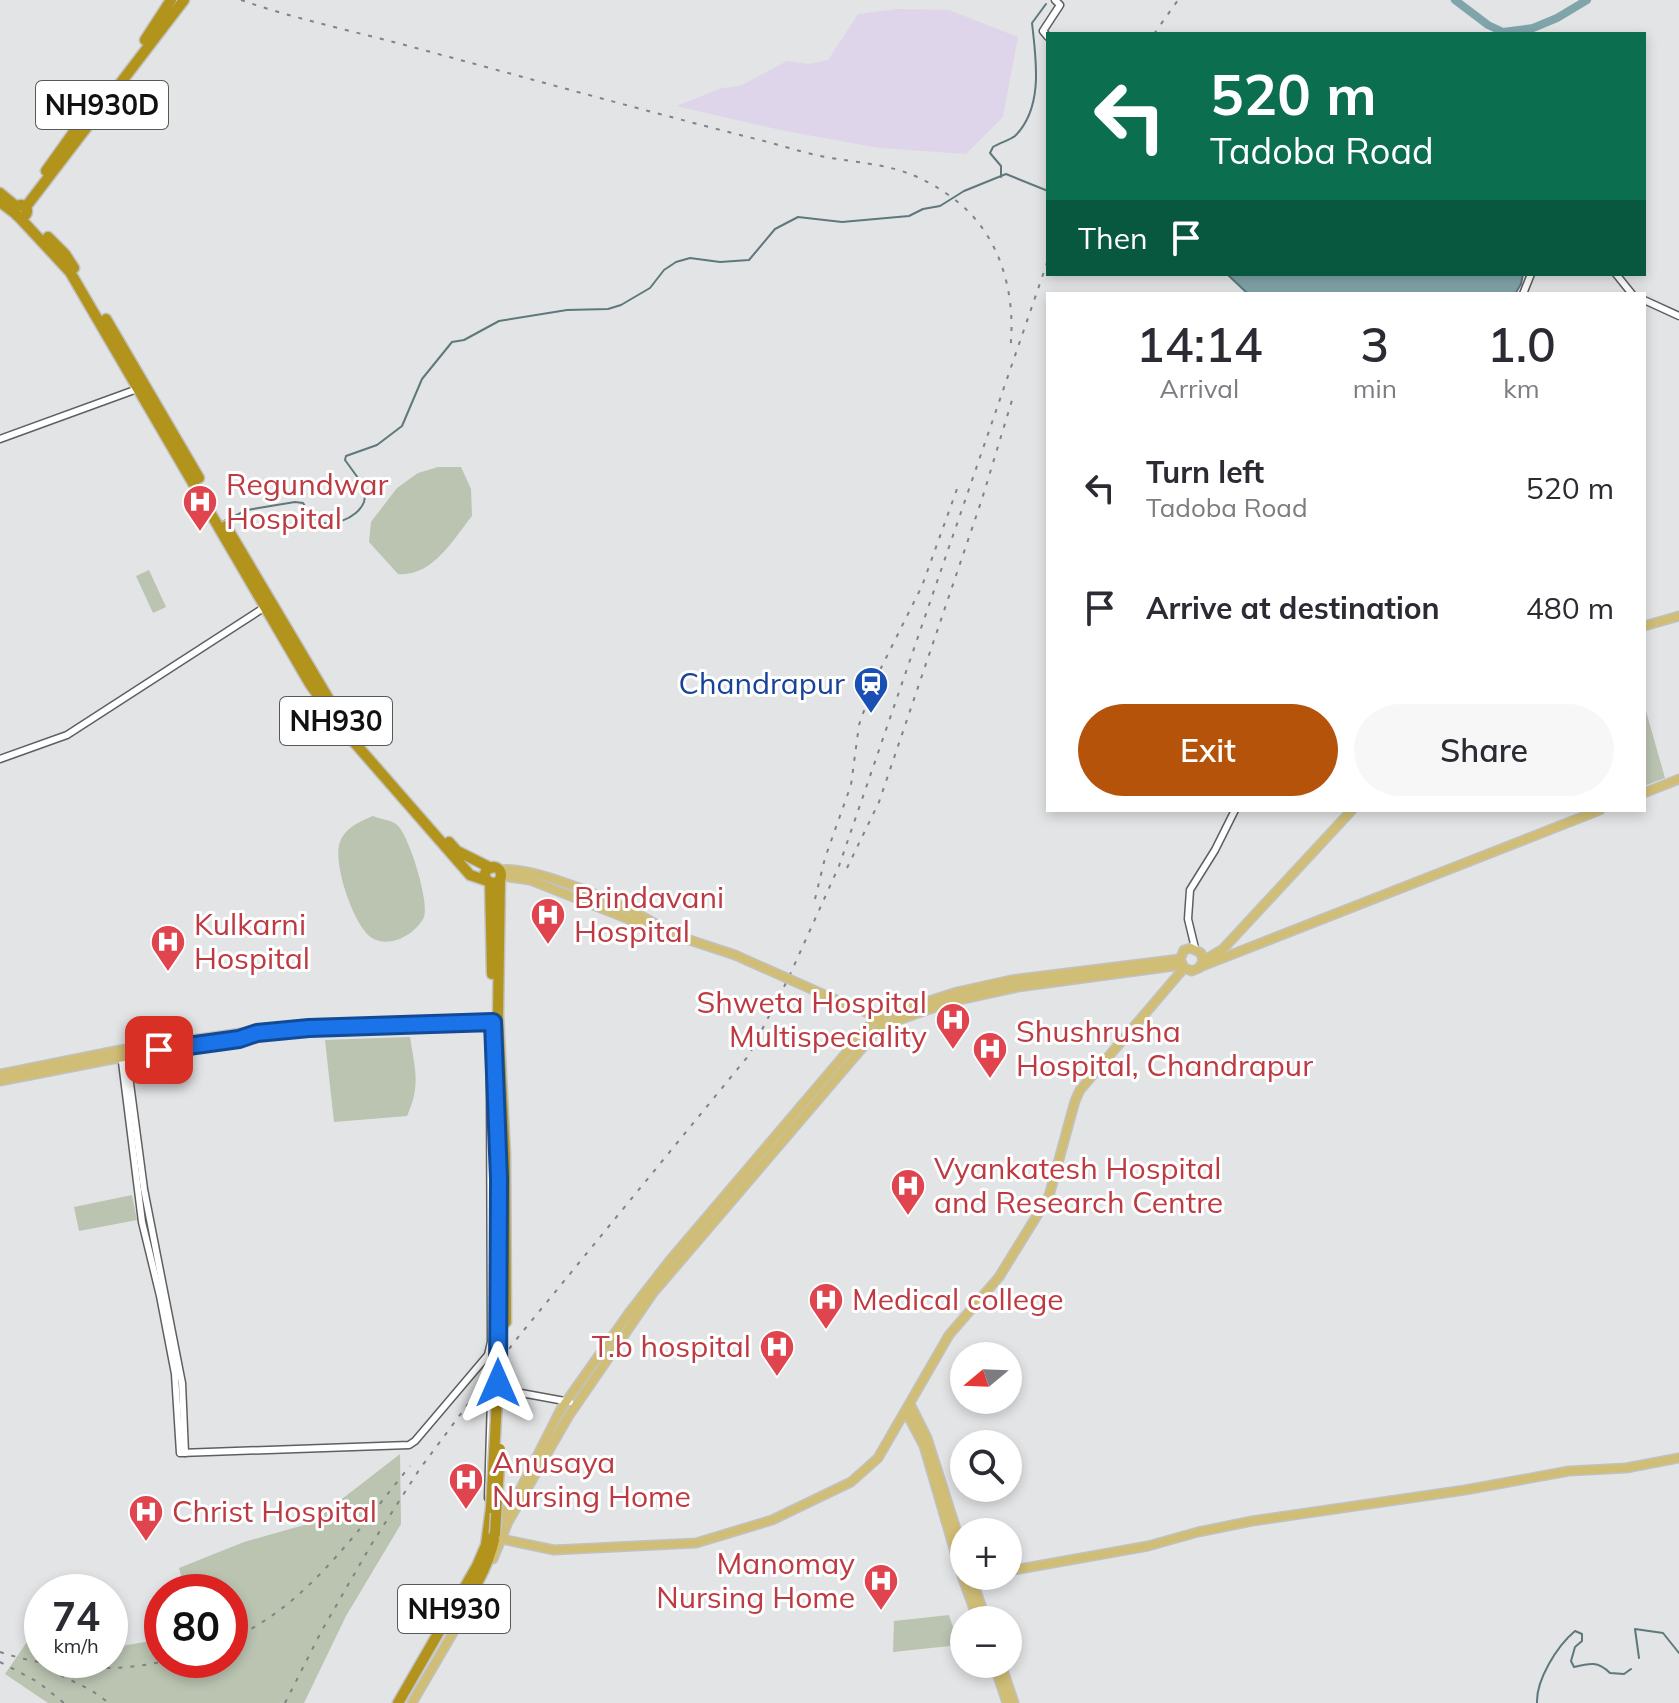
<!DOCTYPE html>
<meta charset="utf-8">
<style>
:root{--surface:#fff;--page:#f7f7f7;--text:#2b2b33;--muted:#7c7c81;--accent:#b45309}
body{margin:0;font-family:Mulish,sans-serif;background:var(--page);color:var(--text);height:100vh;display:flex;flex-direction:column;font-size:30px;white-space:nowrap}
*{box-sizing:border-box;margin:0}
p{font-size:26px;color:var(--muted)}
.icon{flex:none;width:44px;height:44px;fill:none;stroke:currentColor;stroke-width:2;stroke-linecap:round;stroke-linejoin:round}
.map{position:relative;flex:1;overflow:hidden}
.side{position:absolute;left:1046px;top:292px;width:600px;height:520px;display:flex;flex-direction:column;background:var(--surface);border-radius:0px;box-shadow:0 4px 12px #0003}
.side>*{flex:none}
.top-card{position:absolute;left:1046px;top:32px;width:600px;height:244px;border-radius:0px;box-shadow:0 4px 12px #0003;background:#0b6e4f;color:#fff;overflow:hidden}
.needle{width:52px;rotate:251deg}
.tools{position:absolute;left:950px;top:1342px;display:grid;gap:16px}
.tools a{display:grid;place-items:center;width:72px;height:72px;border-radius:50%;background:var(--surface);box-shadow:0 4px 12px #0003;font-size:40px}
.speed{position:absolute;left:24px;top:1574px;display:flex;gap:16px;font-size:40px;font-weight:700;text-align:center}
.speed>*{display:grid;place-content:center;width:104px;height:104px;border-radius:50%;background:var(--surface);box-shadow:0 4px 12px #0003;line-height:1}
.speed small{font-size:20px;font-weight:400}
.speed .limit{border:12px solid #d22;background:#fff;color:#111}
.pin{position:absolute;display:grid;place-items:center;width:68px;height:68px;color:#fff;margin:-34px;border-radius:16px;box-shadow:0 4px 12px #0006}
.me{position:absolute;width:88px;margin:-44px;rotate:0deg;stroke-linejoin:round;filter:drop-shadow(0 0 6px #0008)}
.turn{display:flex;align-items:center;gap:28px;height:168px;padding:0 32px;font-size:36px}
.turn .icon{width:104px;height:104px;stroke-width:2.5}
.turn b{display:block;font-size:56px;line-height:68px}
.then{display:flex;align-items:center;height:76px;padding:0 32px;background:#0003;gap:16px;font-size:30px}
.eta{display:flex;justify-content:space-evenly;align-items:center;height:136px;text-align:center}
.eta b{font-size:48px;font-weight:600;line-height:56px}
.cta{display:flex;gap:16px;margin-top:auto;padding:16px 32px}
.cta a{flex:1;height:92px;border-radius:48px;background:var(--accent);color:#fff;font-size:32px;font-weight:600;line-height:92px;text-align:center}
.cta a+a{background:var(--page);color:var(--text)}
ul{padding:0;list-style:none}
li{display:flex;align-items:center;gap:24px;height:120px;padding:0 32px}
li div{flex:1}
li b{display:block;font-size:30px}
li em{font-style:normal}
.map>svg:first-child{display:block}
</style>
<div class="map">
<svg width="1679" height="1703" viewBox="0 0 1679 1703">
<rect width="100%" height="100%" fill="#e3e4e5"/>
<path fill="#dfd5ea" d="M897,9l52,1 69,27 -15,80 -37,37 -87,-6 -94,-17 -109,-25 46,-18 18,-2 47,-25 22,3 19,-4 30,-46z"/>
<g fill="#bac4b1">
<path d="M438,467h23l10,22 1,27c-20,25 -40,61 -74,58l-29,-32 2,-20 26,-34 21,-15z"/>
<path d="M149,570l17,37 -13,6 -17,-37z"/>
<path d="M1644,704l21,74 -21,8z"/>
<path d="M373,816c6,3 18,4 23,8 13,9 34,80 28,93 -8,17 -34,32 -52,21 -18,-11 -40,-76 -32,-96 6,-15 19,-20 33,-26z"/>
<path d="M410,1037c5,32 11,49 -3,79l-73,6 -9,-82z"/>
<path d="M132,1195l5,25 -58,11 -5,-24z"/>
<path d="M400,1454l1,70 -55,92 -42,87h-256l-43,-29 24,-35 13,3v18h68v-12l52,-9v21h68v-68h-45l-6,-24 65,-26 67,-19z"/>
<path d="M949,1615l10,30 -66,7 1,-31z"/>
</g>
<path fill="#7fa4a9" stroke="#5e787b" stroke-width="2" d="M1227,274h296l-2,10 -6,10h-267z"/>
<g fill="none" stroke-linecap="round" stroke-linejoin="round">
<g stroke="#5e787b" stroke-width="2">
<path d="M1001,177v-11l-11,-13 3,-6c6,-4 17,-7 22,-11 29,-29 21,-77 17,-113l14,-19"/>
<path d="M222,522l25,-12 48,-8 8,1c3,5 7,13 11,16 15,11 44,-1 50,-17 1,-4 1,-9 2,-13l-21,-29 1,-4 31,-11 25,-19 20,-47 30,-37 12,-2 35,-19 68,-11 41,-1 13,-4 29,-17 14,-18 12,-8 14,-4 30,4 29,-2 26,-31 23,-12 44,5 67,-6 14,-7 17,-3 24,-15 42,-17 42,17"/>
<path d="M1639,1658l-4,-29 28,4 16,20"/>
<path d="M1537,1703c-1,-23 20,-57 38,-72l7,3v7l-7,6 -4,14 3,6c16,-4 24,-6 36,6l14,1 7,-5"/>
</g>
<path stroke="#7fa4a9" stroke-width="8" d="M1455,0l33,25 15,7 30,-4 24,-10 30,-18"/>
<defs>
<g id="minor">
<path d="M1048,37l-5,-6 17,-26 -5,-5"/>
<path d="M1616,274l16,20"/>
<path d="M1523,294l8,-20"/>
<path d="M1644,300l35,16"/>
<path d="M0,439l140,-51"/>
<path d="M0,759l67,-24 198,-128"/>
<path d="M1195,948l-7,-29 2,-29 25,-40 20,-40"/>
<path d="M126,1053l18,136 38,194 3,70"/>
<path d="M121,1054l21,168 18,74 15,78 5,79 229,-8 6,-4 73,-86 3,-13 -1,-262 4,-31"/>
<path d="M488,1498l3,-99 19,-8 60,11"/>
</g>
<g id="major">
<path d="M1644,626l35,-10"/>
<path d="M1644,793l35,-14"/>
<path d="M499,870c34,-6 131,37 161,57"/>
<path d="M501,876l29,4 111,44 94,31"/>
<path d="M1203,961l-2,-8 -10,-5 -7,2 -4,9 4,9 8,3 7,-3 4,-7 20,-12 129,-139"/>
<path d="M1200,967l400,-157"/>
<path d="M845,1004l16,5 19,12"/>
<path d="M0,1074l120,-24 127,-18 18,1 90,-8 143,-4"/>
<path d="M0,1081l154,-30"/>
<path d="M910,1404l17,34 37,116"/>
<path d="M906,1412l18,34 38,130 16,44"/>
<path d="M495,1526l25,-36 41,-81 68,-96 42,-54 205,-241 81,-26 54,-12 169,-21"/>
<path d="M502,1539l52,11 142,-7 76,-23 79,-38 27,-24 71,-123 50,-58 50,-81 26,-95 5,-11 104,-122"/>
<path d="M493,1559l15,-37 60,-105 85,-124 228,-267 69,-24 68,-15 163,-22"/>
<path d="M1008,1571l140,-25 50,-14 54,-11 213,-31 104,-19 57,-3 53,-10"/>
<path d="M971,1576l15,44"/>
<path d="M994,1664l13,39"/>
<path d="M1001,1664l13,39"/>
<path d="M412,1703l56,-96"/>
</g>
<g id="highway">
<path d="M145,40l26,-40"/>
<path d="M46,171l35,-49"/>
<path d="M0,193l17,14"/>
<path d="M0,202l16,12"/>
<circle cx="21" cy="211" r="6"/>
<path d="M25,208l159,-208"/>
<path d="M19,217l51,55 240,412 30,42 130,149 18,6"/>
<path d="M48,237l17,17 9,14"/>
<path d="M106,319l93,159"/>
<path d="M226,526l108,182 21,25"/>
<path d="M449,842l8,9 34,17"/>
<circle cx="493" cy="875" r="8"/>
<path d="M500,880l-2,135 7,140 1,167"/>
<path d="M490,883l2,91"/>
<path d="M453,1622c17,-26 34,-51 41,-82"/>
<path d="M398,1703l79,-137 9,-21 5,-37"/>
</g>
</defs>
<use href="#minor" stroke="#5e5f60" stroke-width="9"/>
<use href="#major" stroke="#c1c1c1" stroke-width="11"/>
<use href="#highway" stroke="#c1c1c1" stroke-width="13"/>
<use href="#minor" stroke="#fff" stroke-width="6"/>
<use href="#major" stroke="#d1be76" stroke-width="8"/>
<use href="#highway" stroke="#b2931b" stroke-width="10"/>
<g stroke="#828384" stroke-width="2" stroke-dasharray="4 8" stroke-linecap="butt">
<path d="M241,0c57,20 117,32 175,48 115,31 229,63 344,92 24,6 47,14 71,18 49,8 75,7 119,38 50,35 67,97 60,155"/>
<path d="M1154,34l24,-34"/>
<path d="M847,868l32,-66 103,-303 31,-102"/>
<path d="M815,899l10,-41 26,-73 8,-60 15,-43 48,-96 35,-97"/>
<path d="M230,1639c77,-32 129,-111 180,-173"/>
<path d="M0,1652c51,17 116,22 168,8"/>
<path d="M0,1662l38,20 26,21"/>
<path d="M50,1670l41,20 18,13"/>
<path d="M285,1703l36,-71 50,-87 48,-75 96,-129 234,-286 39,-76 51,-113 209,-606"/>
</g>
<defs>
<path id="major-bridge" d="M735,955l110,49"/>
<g id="highway-bridge">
<path d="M491,1508l7,-125v-235"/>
<path d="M495,1534l5,-85"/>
</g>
</defs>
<use href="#major-bridge" stroke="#c1c1c1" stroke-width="11" stroke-linecap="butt"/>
<use href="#highway-bridge" stroke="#c1c1c1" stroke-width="13" stroke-linecap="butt"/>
<use href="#major-bridge" stroke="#d1be76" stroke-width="8"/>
<use href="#highway-bridge" stroke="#b2931b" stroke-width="10"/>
</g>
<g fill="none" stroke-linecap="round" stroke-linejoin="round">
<defs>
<path id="route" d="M159,1050l80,-11 18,-6 52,-5 184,-6 6,157 -1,204"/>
</defs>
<use href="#route" stroke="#114b97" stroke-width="20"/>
<use href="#route" stroke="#1a73e8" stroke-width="14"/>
</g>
<defs>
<symbol id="hospital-pin" viewBox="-11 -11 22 30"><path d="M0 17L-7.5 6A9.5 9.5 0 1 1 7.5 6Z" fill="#e0444e" stroke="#fff"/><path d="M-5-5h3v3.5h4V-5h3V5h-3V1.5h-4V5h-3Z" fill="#fff"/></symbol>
<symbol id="station-pin" viewBox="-11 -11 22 30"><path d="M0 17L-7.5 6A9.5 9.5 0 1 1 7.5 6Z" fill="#1a4fb4" stroke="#fff"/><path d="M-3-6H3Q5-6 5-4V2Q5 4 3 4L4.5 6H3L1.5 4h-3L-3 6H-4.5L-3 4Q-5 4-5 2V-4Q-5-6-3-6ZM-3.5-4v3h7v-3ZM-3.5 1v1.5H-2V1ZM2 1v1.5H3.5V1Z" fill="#fff"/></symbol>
</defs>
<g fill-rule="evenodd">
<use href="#hospital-pin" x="180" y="482" width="40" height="54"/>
<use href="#station-pin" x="851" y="664" width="40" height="54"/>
<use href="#hospital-pin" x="528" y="895" width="40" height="54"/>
<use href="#hospital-pin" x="148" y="922" width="40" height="54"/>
<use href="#hospital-pin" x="933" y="1000" width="40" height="54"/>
<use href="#hospital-pin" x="970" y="1029" width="40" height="54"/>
<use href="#hospital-pin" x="888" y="1166" width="40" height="54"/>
<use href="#hospital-pin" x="806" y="1280" width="40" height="54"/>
<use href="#hospital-pin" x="757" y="1327" width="40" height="54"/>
<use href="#hospital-pin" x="446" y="1460" width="40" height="54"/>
<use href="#hospital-pin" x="126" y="1492" width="40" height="54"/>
<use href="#hospital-pin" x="861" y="1561" width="40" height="54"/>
</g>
<g text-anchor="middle" stroke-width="6" stroke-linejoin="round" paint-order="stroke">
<g fill="#fff" stroke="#585858" stroke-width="2">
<rect x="36" y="81" width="132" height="48" rx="6"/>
<rect x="280" y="697" width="112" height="48" rx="6"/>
<rect x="398" y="1585" width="112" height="48" rx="6"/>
</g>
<g font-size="28" font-weight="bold" fill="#111">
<text x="102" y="115">NH930D</text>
<text x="336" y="731">NH930</text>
<text x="454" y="1619">NH930</text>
</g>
<g font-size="30" fill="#be3a42" stroke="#fff" text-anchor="start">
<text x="226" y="495">Regundwar<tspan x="226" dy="34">Hospital</tspan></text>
<text x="574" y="908">Brindavani<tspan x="574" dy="34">Hospital</tspan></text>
<text x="194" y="935">Kulkarni<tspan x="194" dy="34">Hospital</tspan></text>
<text x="927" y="1013" text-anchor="end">Shweta Hospital<tspan x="927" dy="34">Multispeciality</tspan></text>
<text x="1016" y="1042">Shushrusha<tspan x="1016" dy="34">Hospital, Chandrapur</tspan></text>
<text x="934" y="1179">Vyankatesh Hospital<tspan x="934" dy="34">and Research Centre</tspan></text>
<text x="852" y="1310">Medical college</text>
<text x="751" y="1357" text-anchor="end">T.b hospital</text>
<text x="492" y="1473">Anusaya<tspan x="492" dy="34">Nursing Home</tspan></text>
<text x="172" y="1522">Christ Hospital</text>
<text x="855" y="1574" text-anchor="end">Manomay<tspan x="855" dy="34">Nursing Home</tspan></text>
</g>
<g font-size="30" fill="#164399" stroke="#fff" text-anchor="end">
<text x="845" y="694">Chandrapur</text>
</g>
</g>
</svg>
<div class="tools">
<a><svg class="needle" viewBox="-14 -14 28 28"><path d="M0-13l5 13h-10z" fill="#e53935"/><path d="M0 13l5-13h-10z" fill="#7c7c81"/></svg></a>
<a><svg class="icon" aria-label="search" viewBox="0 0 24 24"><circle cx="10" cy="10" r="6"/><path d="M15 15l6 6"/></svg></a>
<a>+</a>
<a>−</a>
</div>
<div class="speed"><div>74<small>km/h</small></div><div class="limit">80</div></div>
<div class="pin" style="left:159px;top:1050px;background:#d93025"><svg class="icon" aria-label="arrive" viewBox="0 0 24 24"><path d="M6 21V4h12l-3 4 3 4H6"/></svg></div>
<svg class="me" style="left:498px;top:1383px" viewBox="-20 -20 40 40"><path d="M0-17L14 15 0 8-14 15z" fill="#1a73e8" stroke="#fff" stroke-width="4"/></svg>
<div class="top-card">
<div class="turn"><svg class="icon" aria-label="left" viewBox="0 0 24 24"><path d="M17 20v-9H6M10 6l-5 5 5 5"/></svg><div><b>520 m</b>Tadoba Road</div></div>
<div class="then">Then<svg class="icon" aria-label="arrive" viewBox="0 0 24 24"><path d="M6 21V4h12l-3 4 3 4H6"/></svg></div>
</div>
<section class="side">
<div class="eta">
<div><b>14:14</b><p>Arrival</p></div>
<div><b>3</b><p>min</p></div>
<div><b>1.0</b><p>km</p></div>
</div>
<ul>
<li><svg class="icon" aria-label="left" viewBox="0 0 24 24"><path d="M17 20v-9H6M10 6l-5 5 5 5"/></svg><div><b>Turn left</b><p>Tadoba Road</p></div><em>520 m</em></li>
<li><svg class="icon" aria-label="arrive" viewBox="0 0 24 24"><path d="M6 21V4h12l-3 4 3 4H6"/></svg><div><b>Arrive at destination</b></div><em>480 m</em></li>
</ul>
<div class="cta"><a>Exit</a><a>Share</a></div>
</section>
</div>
